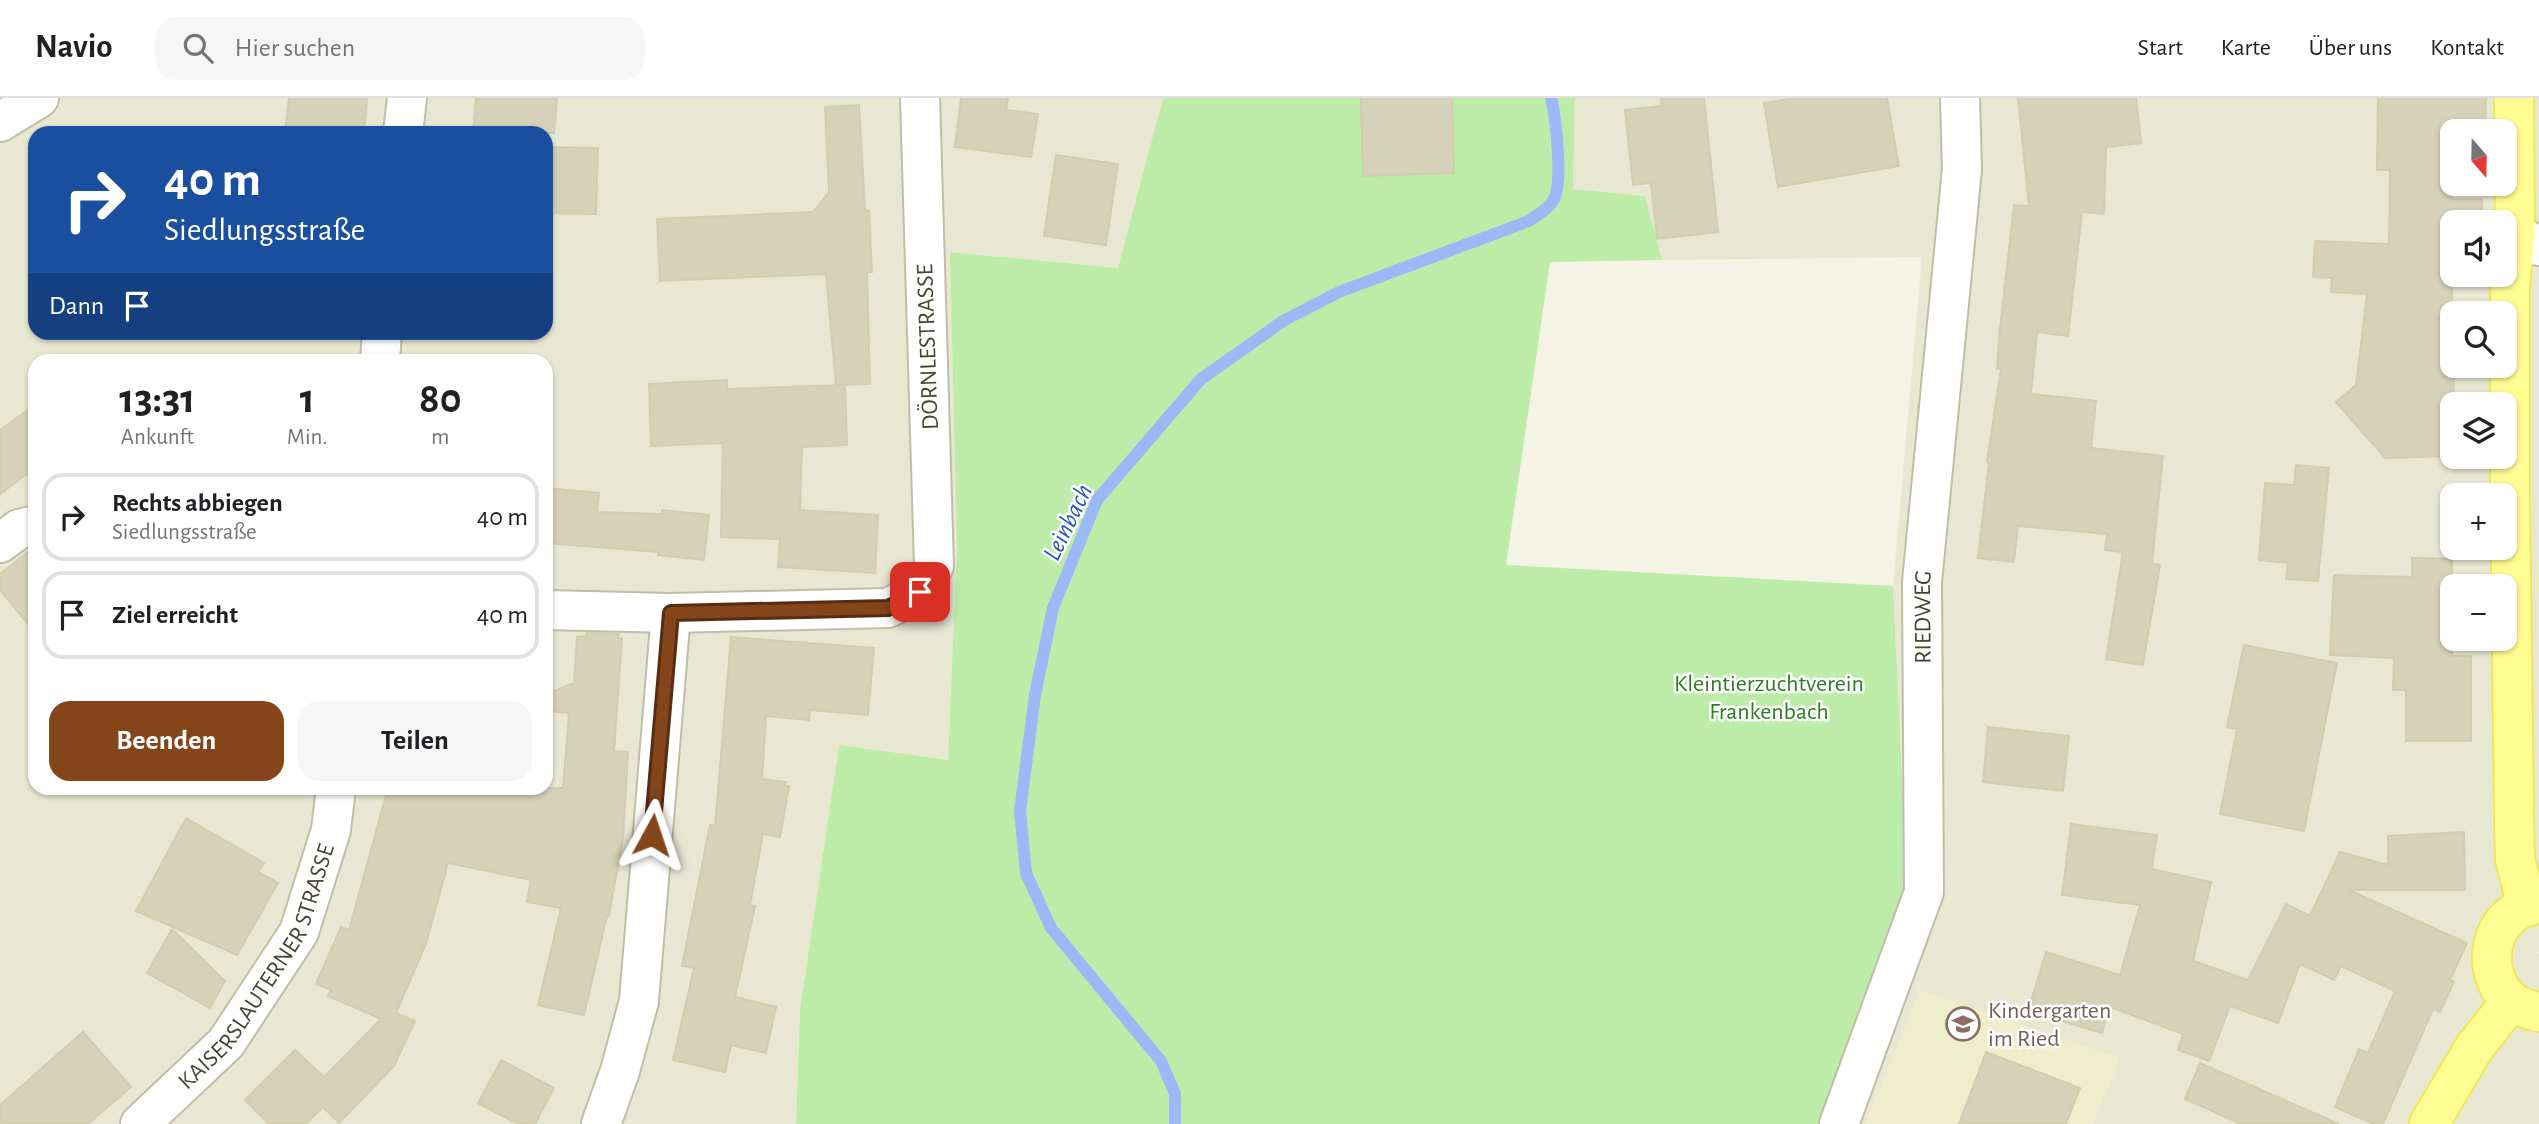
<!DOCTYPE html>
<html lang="de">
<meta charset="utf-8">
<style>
:root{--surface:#fff;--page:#f6f6f6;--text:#202124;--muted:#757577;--line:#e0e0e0;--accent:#84451b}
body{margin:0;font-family:"Alegreya Sans",sans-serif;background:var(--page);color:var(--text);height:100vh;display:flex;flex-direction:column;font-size:26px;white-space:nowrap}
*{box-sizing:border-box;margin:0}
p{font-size:23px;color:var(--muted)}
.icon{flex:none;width:38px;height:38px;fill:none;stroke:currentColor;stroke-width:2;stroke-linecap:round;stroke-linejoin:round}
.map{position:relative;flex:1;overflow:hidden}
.drawer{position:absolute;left:28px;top:256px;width:525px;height:441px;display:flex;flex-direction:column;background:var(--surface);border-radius:21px;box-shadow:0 2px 5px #0004}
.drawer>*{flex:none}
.hud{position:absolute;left:28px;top:28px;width:525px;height:214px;border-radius:21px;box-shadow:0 2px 5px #0004;background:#1a4fa0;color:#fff;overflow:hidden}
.needle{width:46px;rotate:160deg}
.tools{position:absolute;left:2440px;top:21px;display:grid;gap:14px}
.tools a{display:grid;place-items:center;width:77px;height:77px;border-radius:14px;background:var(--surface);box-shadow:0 2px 5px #0004;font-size:35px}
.pin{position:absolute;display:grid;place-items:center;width:60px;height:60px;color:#fff;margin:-30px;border-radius:14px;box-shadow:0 4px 10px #0006}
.me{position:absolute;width:77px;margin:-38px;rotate:5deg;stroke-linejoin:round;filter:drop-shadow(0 0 5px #0008)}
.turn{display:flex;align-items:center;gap:24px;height:147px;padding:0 21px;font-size:32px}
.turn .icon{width:91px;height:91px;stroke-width:2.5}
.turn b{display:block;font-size:49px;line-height:60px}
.then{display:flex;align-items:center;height:66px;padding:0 21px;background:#0003;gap:14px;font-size:26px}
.eta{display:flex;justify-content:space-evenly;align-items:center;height:119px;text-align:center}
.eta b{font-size:42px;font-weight:700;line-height:49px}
.button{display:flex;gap:14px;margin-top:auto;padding:14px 21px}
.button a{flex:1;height:80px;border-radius:21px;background:var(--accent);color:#fff;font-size:28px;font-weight:700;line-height:80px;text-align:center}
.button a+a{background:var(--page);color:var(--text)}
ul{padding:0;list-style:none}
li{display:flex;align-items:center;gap:21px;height:88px;margin:0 14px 10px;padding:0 7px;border:4px solid var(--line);border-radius:21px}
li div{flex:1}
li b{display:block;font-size:26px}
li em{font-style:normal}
header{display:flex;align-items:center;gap:42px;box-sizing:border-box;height:98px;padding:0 35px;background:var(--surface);border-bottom:2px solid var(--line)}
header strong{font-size:33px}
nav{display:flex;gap:38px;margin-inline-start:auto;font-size:24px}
.search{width:490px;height:63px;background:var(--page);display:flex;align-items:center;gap:18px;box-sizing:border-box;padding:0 24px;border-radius:21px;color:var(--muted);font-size:26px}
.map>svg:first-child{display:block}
</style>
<header>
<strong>Navio</strong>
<div class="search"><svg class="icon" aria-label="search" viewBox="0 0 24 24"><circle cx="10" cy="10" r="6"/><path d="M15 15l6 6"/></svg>Hier suchen</div>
<nav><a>Start</a><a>Karte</a><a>Über uns</a><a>Kontakt</a></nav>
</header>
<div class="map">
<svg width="2539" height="1026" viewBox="0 0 2539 1026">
<rect width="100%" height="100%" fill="#f4f3e5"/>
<g fill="#e8e7d2" fill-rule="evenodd">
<path d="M17,0h1146l-44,170 -168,-16 6,294 -9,215 -109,-15 -39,264 -4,114h-796v-1015zM35,35h511v199h-511zM35,262h511v428h-511z"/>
<path d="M1575,0h964v854l-6,-2 6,4v170h-720l88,-241 -14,-297 29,-329 -260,3 -17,-64 -72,-7zM2452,33h52v53h-52zM2452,124h52v53h-52zM2452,215h52v53h-52zM2452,306h52v53h-52zM2452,397h52v53h-52zM2452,488h52v53h-52z"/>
</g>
<path fill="#eeeecd" d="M1920,892l200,68 -27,66h-228z"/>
<path fill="#bdeca9" d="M1163,0h412l-2,91 72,7 17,64 -112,2 -44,303 387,21 14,297 -88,241h-1023l4,-114 39,-265 109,15 9,-214 -7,-294 168,16z"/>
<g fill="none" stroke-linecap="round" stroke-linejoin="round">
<path stroke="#9bb9f6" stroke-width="12" d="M1175,1026v-30l-14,-33 -110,-133 -25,-55 -6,-62 15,-116 18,-87 44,-108 104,-121 82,-58 56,-29 190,-71c8,-6 21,-13 25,-22 9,-18 2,-81 -3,-101"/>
</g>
<g fill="#d6d2b9" stroke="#d2cdac" stroke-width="2">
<path d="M289,0h78l-3,35h-79z"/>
<path d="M476,0h81l-3,35h-81z"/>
<path d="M961,0h47l-2,12 32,4 -7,43 -76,-10z"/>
<path d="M1361,0h91l2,75 -91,3z"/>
<path d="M1661,0h43l14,134 -61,7 -6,-56 -18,2 -8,-75 37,-4z"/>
<path d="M1795,0h92l12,68 -121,21 -14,-84z"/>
<path d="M2018,0h118l5,45 -35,4 -2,67 -22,-2 -14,124 -31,-4 -6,62 65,7 -5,47 72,8 -11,108 8,1 -17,100 -37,-6 17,-107 -18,-2 2,-16 -89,-8 -4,36 -36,-4 11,-95 -2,-1 14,-93h-4l3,-41 14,-123 15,1z"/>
<path d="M2378,0h108l-1,33h-33v68h30v23h-30v53h29l-1,3h-28v88h2l-2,90 -67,2 -49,-56 20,-17 11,-91 -36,-2 1,-14 -19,-1 2,-36 74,3 1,-74h-13z"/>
<path d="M859,7l6,106h4l3,61h-5l3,112 -34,1 -10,-111 -166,7 -3,-62 156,-7 16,-20 -4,-85z"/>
<path d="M546,49l52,1 -2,66 -50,-1z"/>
<path d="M1056,57l62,9 -12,81 -62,-9z"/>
<path d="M727,282v9l118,-4 2,60 -45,2 -2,63 78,5 -3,58 -97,-6 2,-28 -59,-2 2,-94 -72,3 -2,-62z"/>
<path d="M35,307v63l-35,26v-64z"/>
<path d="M2296,367l33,3 -11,113 -32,-2 2,-16 -29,-3 6,-77 29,2z"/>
<path d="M546,390l53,5 -2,19 65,2v-4l47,5 -5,45 -46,-5v-3l-112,-9z"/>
<path d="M33,450h2v85l-35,-43v-16z"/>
<path d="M2412,460l40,1v97h19v85h-65v-51h-13l1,-32 -64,-3 4,-80 78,2z"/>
<path d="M587,535l32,1 -1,4h4l-8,113 14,1 -5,86 -14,78h-2l-23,99 -46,-10 23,-97 -34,-6 4,-22 -83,-17 -22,81 -30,69 19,8 -21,45 -55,57 -16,-16 -17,17h-37l-24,-24 50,-50 29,27 57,-58 -53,-23 3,-6 -15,-6 25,-57 8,3 39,-142h175l6,-75 -23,-2v-17l28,-11 3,-46 10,-1z"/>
<path d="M731,539l143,11 -6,67 -58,-5 -1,10 -43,-4 -4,63 24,3 -1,3 4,1 -9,51 -17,-3 -13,71 5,1 -20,91 41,10 -10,46 -35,-8 -6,27 -52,-12 21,-92 -12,-2 28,-141 5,1z"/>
<path d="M2244,547l93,18 -33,168 -84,-17 17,-85 -10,-2z"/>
<path d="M1988,629l81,9 -6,55 -80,-9z"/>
<path d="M186,720l78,45 -6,9 20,11 -41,72 -101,-44z"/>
<path d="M2071,726l86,11 -5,34 59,13 -18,79 55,19 38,-76 24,12 30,-64 48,13v-29l76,-4 1,58h-116l118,53 -17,37 4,2 -14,30 -7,-3 -50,115h-10l-38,-17 24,-58 9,4 27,-62 -54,-25 -7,14 -34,-16 -22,59 -48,-17 -21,55 -31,-11 5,-16 -73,-27 -8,26 -74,-22 18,-59 74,23 20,-70 -78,-10z"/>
<path d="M172,831l53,52 -15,27 -63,-35z"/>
<path d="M83,934l48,55 -43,37h-88v-19z"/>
<path d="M1986,954l94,36 -14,36h-107z"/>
<path d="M501,962l53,28 -19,36h-17l-40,-21z"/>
<path d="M2200,965l139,61h-98l-56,-25z"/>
</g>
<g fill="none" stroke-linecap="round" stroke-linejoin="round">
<defs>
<g id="minor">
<path d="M0,24l39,-24"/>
<path d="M403,35l4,-35"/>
<path d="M2515,136l24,12"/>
<path d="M380,262l2,-28"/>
<path d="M0,445l19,-14 16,-4"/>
<path d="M546,512l125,3 217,-5 32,-16 14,-26 -14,-468"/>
<path id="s1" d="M140,1026l86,-81 73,-111 32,-102 5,-42"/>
<path d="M601,1026l19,-53 19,-70 32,-388"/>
<path id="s2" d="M1839,1026l85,-232 -2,-310 40,-413 -2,-71"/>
</g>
<g id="major">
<path d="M2514,0l1,136 -5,53v207l4,323 1,42 12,48"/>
<path d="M2539,805c-9,2 -18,5 -25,10 -28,19 -29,64 -5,86 8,8 20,11 30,13"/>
<path d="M2429,1026l45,-76 37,-47"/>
</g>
</defs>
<use href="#minor" stroke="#c0bea6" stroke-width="42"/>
<use href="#major" stroke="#eee859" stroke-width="42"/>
<use href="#minor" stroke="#fff" stroke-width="38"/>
<use href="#major" stroke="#fffc92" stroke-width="38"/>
</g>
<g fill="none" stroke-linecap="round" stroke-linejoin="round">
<defs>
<path id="route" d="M652,737l19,-222 217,-5 32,-16"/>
</defs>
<use href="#route" stroke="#562d12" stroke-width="18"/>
<use href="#route" stroke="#84451b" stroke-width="12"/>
</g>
<defs>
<symbol id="school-ring" viewBox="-11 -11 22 22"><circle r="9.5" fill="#fff" stroke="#8d6e63" stroke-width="1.5"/><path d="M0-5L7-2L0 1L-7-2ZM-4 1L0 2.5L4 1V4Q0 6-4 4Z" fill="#8d6e63"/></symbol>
</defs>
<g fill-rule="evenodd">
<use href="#school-ring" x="1944" y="907" width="38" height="38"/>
</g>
<g text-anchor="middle" stroke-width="5" stroke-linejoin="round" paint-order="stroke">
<g font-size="24" fill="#474434" stroke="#fff">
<text transform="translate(927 249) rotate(-92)" y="8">DÖRNLESTRASSE</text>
<text dy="8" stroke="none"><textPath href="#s2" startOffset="522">RIEDWEG</textPath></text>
<text dy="8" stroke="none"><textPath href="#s1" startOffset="200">KAISERSLAUTERNER STRASSE</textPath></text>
</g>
<g font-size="24" fill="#2d7d22" stroke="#fff">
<text x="1769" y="593">Kleintierzuchtverein<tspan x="1769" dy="28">Frankenbach</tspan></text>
</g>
<g font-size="24" fill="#785e54" stroke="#fff" text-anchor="start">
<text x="1988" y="920">Kindergarten<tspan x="1988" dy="28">im Ried</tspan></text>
</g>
<g font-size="26" font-style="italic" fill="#2454bc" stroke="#fff">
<text transform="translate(1067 424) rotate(-64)" y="9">Leinbach</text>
</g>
</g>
</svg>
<div class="tools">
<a><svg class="needle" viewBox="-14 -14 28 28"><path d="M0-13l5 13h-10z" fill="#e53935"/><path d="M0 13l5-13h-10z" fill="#757577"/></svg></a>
<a><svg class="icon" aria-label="sound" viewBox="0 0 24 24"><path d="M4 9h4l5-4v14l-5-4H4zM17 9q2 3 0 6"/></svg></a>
<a><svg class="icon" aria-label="search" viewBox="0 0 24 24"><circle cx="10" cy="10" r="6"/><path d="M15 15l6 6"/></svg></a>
<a><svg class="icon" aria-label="layers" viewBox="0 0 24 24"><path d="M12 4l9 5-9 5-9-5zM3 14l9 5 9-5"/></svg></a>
<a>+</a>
<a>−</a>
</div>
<div class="pin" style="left:920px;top:494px;background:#d93025"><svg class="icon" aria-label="arrive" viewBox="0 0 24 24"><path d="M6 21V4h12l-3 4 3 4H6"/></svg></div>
<svg class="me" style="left:652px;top:737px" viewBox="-20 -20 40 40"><path d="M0-17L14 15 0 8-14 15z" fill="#84451b" stroke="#fff" stroke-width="4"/></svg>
<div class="hud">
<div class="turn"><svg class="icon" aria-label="right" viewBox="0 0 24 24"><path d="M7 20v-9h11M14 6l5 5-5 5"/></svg><div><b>40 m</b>Siedlungsstraße</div></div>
<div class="then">Dann<svg class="icon" aria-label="arrive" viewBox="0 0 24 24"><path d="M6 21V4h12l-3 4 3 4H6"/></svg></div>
</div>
<section class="drawer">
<div class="eta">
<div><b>13:31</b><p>Ankunft</p></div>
<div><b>1</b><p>Min.</p></div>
<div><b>80</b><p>m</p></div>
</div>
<ul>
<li><svg class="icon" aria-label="right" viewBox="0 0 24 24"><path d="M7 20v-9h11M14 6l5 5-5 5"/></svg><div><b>Rechts abbiegen</b><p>Siedlungsstraße</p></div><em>40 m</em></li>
<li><svg class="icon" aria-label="arrive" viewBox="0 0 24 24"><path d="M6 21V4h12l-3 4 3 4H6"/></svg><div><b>Ziel erreicht</b></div><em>40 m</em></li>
</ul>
<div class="button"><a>Beenden</a><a>Teilen</a></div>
</section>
</div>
